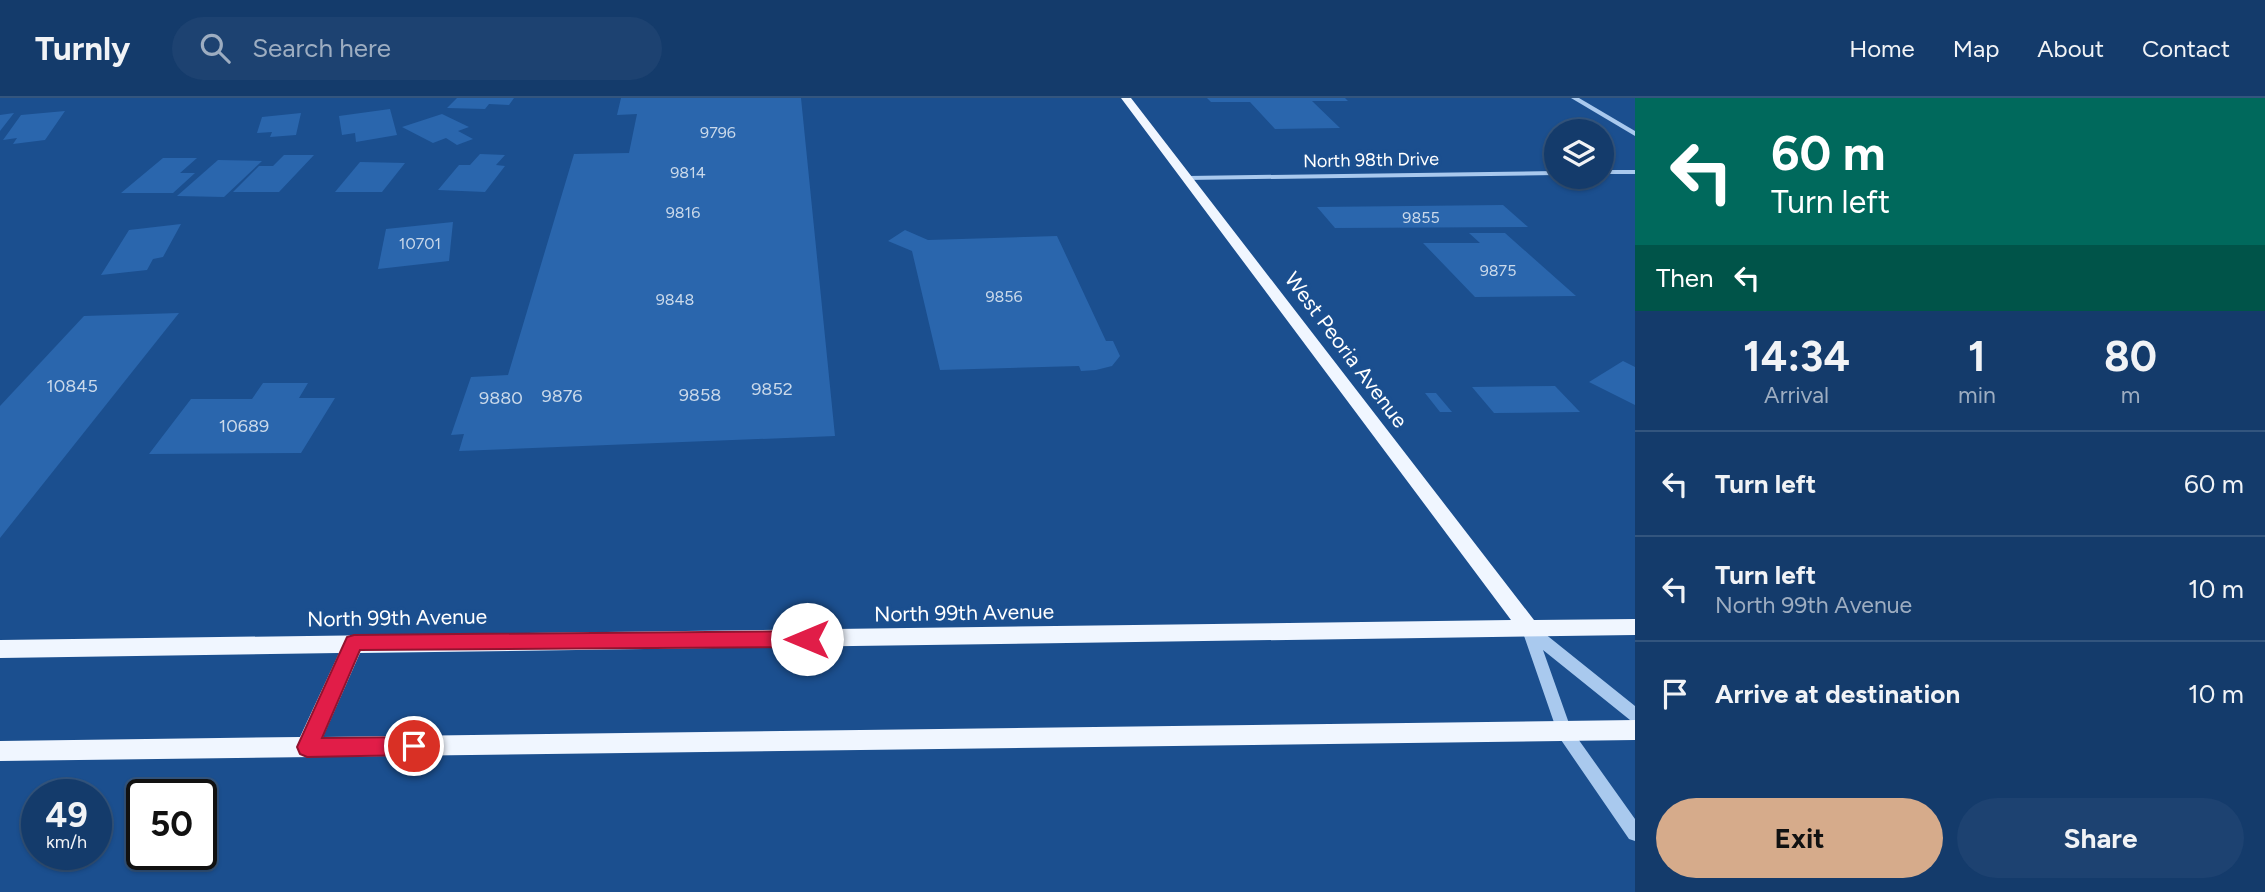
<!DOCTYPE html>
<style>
:root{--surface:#143b6b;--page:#1d4271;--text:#f1f3f6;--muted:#9dadc1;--line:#33557e;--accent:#d6ab8b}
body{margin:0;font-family:Figtree,sans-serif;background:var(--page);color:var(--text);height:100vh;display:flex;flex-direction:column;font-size:26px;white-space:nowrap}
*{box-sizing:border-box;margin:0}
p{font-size:23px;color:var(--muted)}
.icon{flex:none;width:38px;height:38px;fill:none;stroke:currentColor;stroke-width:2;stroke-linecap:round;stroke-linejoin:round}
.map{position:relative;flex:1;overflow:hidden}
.drawer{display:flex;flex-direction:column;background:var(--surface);width:630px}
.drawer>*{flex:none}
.banner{background:#00695c;color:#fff;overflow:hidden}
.buttons{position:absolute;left:1544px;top:21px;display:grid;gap:14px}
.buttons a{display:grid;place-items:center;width:70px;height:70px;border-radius:50%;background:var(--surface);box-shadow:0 2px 5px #0004,0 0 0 2px var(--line);font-size:35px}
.speed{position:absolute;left:21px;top:681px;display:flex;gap:14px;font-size:35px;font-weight:700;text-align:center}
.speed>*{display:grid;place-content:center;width:91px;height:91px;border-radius:50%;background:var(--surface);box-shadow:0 2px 5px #0004,0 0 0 2px var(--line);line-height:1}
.speed small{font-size:18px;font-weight:400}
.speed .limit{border:4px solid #111;border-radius:10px;background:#fff;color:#111}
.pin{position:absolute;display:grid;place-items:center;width:60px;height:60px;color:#fff;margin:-30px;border:4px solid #fff;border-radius:50%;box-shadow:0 2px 7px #0007}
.me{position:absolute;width:77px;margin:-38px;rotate:270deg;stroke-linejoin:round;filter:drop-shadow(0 0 5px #0008)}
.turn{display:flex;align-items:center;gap:24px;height:147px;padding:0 21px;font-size:32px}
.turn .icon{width:91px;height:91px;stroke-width:2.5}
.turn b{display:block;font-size:49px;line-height:60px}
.then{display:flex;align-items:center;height:66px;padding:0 21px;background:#0003;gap:14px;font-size:26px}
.eta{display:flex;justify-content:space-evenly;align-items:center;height:119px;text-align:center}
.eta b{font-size:42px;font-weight:700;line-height:49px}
.button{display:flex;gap:14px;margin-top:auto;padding:14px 21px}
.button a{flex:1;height:80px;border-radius:42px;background:var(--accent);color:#111;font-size:28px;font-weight:700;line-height:80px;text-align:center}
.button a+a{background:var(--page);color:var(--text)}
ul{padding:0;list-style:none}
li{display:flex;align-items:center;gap:21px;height:105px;padding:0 21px;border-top:2px solid var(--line)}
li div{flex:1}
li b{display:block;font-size:26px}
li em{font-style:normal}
header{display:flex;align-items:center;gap:42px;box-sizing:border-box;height:98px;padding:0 35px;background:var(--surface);border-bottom:2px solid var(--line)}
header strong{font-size:33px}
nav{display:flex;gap:38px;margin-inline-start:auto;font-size:24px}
.search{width:490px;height:63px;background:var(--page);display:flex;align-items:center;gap:18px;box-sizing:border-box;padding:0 24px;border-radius:38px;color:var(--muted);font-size:26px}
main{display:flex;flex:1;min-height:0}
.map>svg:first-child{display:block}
</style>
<header>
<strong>Turnly</strong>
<div class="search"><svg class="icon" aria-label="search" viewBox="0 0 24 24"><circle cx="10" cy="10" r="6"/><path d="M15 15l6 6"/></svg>Search here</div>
<nav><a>Home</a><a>Map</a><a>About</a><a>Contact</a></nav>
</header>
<main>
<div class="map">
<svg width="1635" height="794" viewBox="0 0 1635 794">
<rect width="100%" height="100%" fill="#1b4f8f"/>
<g fill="#2a66ad">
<path d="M457,0h57l-5,7 -20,-1 -4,5 -38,-1z"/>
<path d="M621,0h180l34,338 -376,15 5,-17 -13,1 20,-58 37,-2 66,-221 55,-1 8,-39 -20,1z"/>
<path d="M1207,0h138l3,3h-36l28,27 -65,1 -25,-27h-39z"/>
<path d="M390,11l7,26 -41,7 -1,-9 -13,2 -3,-19z"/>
<path d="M65,13l-20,29 -32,4 4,-6 -14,2 18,-25z"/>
<path d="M14,15l-14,18v-16z"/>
<path d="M301,15l-5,22 -26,2 2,-5 -15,1 5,-16z"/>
<path d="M442,16l27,13 -11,4 15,8 -16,6 -11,-7 -13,5 -31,-16z"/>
<path d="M480,56l25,1 -9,10 9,1 -20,26 -47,-2 21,-25h11z"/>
<path d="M284,57h30l-35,37h-46l26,-26h14z"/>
<path d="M163,60h34l-17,15h15l-22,20h-52z"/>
<path d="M218,62l44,1 -38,36 -47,-1z"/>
<path d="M360,64l45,1 -23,29h-47z"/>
<path d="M1503,107l25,22 -193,1 -18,-21z"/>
<path d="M453,124l-4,39 -71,8 8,-40z"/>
<path d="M181,126l-18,33 -10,2 -6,11 -46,5 28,-45z"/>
<path d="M905,132l23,10 129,-4 49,105h7l7,15 -8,10 -16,4 -15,1 -2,-5 -139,4 -28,-119 -24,-10z"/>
<path d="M1469,135h36l71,63 -101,1 -52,-54h57z"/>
<path d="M179,215l-179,225v-132l84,-90z"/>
<path d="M1623,263l12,6v38l-46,-23z"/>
<path d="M263,285h45l-9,15h36l-34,55 -152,1 42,-55h61z"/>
<path d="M1555,288l25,26 -86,1 -22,-26z"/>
<path d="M1425,295h11l16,19h-12z"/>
</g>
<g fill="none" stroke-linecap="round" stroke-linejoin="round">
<g fill="#a9c9ee" fill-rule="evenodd">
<path d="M1571,0h8l56,33v5z"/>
<rect x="1601" y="72" width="34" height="4"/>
<path d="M1556,73v4l-369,5 -4,-2 4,-2z"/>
<path d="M1529,525l5,2 101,81v16l-5,-2 -87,-70 28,79 64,90v22l-6,-2 -70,-102 -37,-107 2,-5z"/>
</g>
<path fill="#f0f6ff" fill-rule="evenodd" d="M1121,0h10l403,522 101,-1v16l-1275,18 -37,84 1312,-17v20l-1635,21v-20l300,-4 39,-84 -339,5v-18l1511,-20z"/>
</g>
<path fill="#e11d48" stroke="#92132f" stroke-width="2" d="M807,533l7,3 3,5 -3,5 -7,3 -447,3 -38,88 92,-1 7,3 3,6 -3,7 -7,2 -107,2 -7,-3 -3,-7 50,-110 7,-2z"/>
<g text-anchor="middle" stroke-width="7" stroke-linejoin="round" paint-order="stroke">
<g font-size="16" fill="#cad9ea">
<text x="718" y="40">9796</text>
<text x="688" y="80">9814</text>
<text x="683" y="120">9816</text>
<text x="1421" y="125">9855</text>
<text x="420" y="151">10701</text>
<text x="1498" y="178">9875</text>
<text x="1004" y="204">9856</text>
<text x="675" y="207">9848</text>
</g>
<g font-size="18" fill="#fff" stroke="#1b4f8f">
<text transform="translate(1371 62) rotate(-1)" y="6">North 98th Drive</text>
</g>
<g font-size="18" fill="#cad9ea">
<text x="72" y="294">10845</text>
<text x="772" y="297">9852</text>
<text x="700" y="303">9858</text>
<text x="562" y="304">9876</text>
<text x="501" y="306">9880</text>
<text x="244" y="334">10689</text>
</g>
<g font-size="21" fill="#fff" stroke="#1b4f8f">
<text transform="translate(1346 252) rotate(53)" y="7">West Peoria Avenue</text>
<text transform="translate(964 515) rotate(-1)" y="7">North 99th Avenue</text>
<text transform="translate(397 520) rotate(-1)" y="7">North 99th Avenue</text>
</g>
</g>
</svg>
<div class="buttons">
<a><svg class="icon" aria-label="layers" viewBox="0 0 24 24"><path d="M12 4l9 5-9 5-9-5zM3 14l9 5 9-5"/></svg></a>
</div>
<div class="speed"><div>49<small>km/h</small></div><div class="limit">50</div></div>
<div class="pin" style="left:414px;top:648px;background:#d93025"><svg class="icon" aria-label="arrive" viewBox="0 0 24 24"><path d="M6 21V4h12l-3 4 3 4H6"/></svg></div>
<svg class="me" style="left:807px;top:541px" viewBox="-20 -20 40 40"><circle r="19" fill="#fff"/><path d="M0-13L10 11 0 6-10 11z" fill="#e11d48"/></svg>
</div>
<section class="drawer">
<div class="banner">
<div class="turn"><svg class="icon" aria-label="left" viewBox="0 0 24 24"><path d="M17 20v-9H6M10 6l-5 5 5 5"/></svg><div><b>60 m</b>Turn left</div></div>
<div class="then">Then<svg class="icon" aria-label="left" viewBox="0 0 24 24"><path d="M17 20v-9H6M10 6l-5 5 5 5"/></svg></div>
</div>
<div class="eta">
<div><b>14:34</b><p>Arrival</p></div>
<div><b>1</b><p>min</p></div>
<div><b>80</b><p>m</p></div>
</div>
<ul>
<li><svg class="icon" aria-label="left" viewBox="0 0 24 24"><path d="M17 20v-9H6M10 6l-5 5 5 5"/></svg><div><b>Turn left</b></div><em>60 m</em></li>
<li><svg class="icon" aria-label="left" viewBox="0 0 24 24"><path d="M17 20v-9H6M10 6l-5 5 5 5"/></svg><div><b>Turn left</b><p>North 99th Avenue</p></div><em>10 m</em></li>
<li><svg class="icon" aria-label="arrive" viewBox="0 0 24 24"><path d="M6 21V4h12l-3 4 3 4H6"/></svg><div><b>Arrive at destination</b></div><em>10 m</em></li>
</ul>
<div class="button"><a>Exit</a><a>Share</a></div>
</section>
</main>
